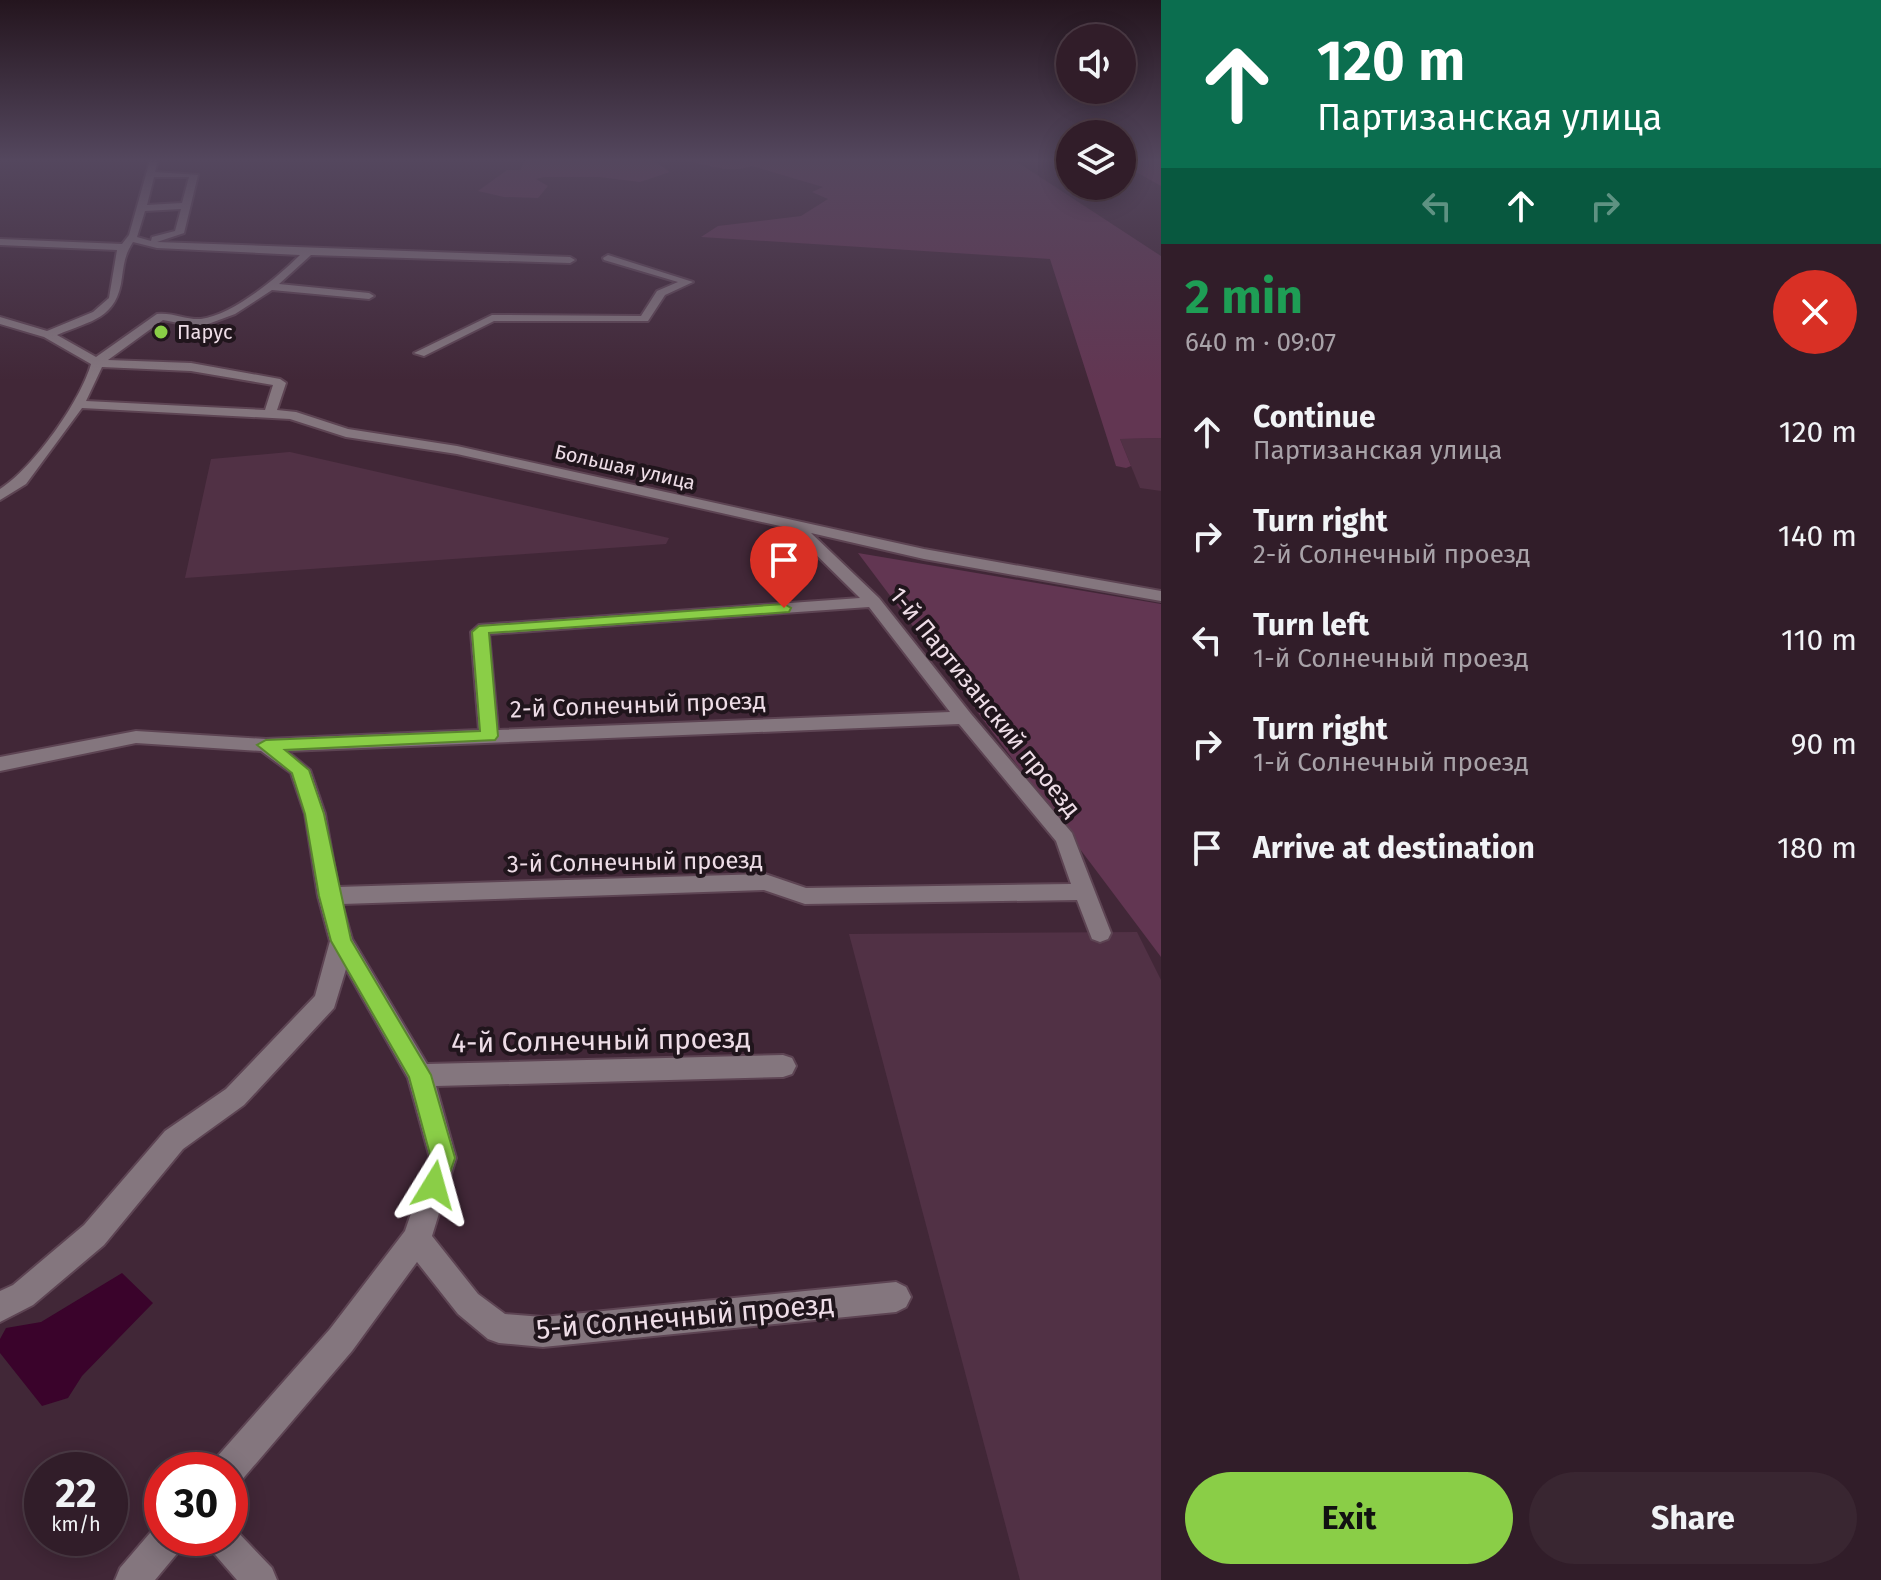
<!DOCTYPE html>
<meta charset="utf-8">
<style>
:root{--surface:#311d29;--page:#392631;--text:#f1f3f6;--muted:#a8a2a8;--line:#4c3b46;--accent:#8ace47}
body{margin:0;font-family:"Fira Sans",sans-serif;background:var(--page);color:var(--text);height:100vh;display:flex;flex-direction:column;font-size:30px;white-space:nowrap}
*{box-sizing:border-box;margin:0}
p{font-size:26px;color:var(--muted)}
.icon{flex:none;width:44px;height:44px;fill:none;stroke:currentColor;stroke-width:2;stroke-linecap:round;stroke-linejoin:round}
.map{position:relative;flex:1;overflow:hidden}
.sheet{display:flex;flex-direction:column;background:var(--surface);width:720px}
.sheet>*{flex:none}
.top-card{background:#0b6e4f;color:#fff;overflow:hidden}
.tools{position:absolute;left:1056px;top:24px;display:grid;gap:16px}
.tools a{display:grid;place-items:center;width:80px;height:80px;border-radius:50%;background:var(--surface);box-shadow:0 4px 20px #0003,0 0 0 2px var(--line);font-size:40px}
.speed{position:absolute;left:24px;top:1452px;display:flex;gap:16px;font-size:40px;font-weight:700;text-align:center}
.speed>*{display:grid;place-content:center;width:104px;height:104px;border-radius:50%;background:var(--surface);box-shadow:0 4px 20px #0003,0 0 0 2px var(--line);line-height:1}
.speed small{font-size:20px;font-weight:400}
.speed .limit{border:12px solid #d22;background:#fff;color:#111}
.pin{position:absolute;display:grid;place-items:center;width:68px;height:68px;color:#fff;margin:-82px -34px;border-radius:50% 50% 50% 0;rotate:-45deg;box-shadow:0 0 8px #0007}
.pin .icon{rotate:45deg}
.me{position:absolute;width:88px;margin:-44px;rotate:8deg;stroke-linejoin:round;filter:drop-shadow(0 0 6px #0008)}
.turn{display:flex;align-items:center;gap:28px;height:168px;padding:0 24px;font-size:36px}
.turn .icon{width:104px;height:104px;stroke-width:2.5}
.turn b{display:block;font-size:56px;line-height:68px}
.lanes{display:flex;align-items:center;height:76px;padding:0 24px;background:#0003;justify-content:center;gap:40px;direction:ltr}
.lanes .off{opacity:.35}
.round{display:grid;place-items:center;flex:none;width:84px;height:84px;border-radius:42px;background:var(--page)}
.head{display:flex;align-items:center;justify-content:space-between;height:136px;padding:0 24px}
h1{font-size:48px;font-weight:700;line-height:60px;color:#1e9e55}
.button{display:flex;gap:16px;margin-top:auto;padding:16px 24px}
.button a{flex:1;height:92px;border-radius:48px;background:var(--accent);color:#111;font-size:32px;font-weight:700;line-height:92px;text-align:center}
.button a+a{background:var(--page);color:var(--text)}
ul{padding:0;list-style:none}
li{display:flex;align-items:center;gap:24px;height:104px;padding:0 24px}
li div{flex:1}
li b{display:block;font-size:30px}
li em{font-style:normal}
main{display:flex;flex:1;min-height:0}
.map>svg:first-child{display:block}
</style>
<main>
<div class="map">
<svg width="1161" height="1580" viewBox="0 0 1161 1580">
<rect width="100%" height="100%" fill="#412737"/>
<g fill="#513145">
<path d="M1161,438v53l-21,-3 -20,-49z"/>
<path d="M289,452h1l379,86 -3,6 -481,34 26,-119z"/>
<path d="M1137,932l24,48v600h-141l-171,-646z"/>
</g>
<g fill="#623652">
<path d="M525,160h128l17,12 -30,10 -41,-5h-55l-8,2 12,7 -10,12 -34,-1 -26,-6 29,-21h13z"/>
<path d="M681,160h333l147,96v182l-41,1 11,27 -5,2 -10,-2 -66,-207 -349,-22 17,-11 83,-10 27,-17 -16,-7 11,-5 -71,-21c-24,9 -46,-3 -71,-6z"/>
<path d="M1122,160h39v26l-39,-22z"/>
<path d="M858,553l303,51v353z"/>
</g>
<path fill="#3a032b" d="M122,1273l31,30 -71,73 -14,22 -26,8 -42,-53v-14l6,-11 35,-6z"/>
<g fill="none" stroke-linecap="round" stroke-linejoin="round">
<defs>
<g id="minor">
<path d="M150,160h8l-3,12 43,3 -14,58 -27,9 413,15 5,3 -5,3 -259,-8 -32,29 90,9 5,3 -5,3 -97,-9 -37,24 -27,10 -14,2 -31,-6 -55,40 83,3 89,16 6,4 -9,27 19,2 52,17 109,17 467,103 237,42v10l-237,-42 -113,-26 68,65 92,116 101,119 39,100 -3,6 -8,3 -8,-3 -15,-39 -272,4 -41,-14 -422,14 10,35 75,125 356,-9 9,3 4,8 -4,8 -9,3 -347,9 20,72 -24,78 46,58 27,20 38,3 353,-35 10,5 5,10 -5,10 -10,5 -353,35 -44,-4 -11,-4 -30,-25 -41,-52 -65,89 -112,131 -10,3v-15h-18l4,-12 114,-129 75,-98 25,-73 -22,-80 -62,-109 -12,39 -90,97 -61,44 -79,96 -71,60 -33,17v-31l13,-6 71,-60 81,-94 61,-42 89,-93 15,-55 -12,-45 -13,-82 -14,-41 -30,-22 -125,-8 -136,28v-14l136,-26 130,8 213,-9 -8,-98 8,-7 381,-27 -71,-70 -332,-74 -111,-17 -56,-18 -208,-11 -56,76 -26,16v-11c33,-21 80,-87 91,-125l-47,-27 -44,-13v-7l47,14 46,-19 16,-14 8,-48 -117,-5v-6l122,5 7,-9zM154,177h35l-7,26 -35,2zM181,209l-6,22 -23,6 -1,4 -14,-4 8,-26zM133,242l24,6 143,7c-22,22 -67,60 -99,64 -15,1 -29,-7 -44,-5l-61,43 -39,-22c35,-15 60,-16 65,-58 2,-14 3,-23 11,-35zM102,367l89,4 82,14 -8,25 -179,-9zM869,607l81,105 -452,18 -9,-96zM959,724l97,117 15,43 -265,4 -41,-14 -427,13 -13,-73 -15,-44 -23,-19z"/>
<path d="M608,255l85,27 -28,13 -17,26h-154l-70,35 -10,-3 78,-38 149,1 16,-25 21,-9 -74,-22 -1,-2z"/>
<path d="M162,1524v14h23l-5,12 -25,30h-40l5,-12 36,-42z"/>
<path d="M230,1524l42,44 5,12h-40l-26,-30 -5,-12h24z"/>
</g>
</defs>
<use href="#minor" stroke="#5d4453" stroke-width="4"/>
<use href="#minor" fill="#84767e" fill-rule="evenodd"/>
</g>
<linearGradient id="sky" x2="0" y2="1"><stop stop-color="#24151e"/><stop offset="0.42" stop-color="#54475e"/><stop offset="1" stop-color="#54475e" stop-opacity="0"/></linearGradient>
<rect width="1161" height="381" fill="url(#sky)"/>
<path fill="#8ace47" stroke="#5a862e" stroke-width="2" d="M784,604l7,4 -2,4 -300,21 9,103 -3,4 -210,10 24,20 15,44 27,126 80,135 24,83 -12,35 -9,4 -9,-4 -3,-8 9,-27 -22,-81 -78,-136 -12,-45 -14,-82 -13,-41 -35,-28 9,-5 214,-9 -8,-99 7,-6z"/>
<circle fill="#8ace47" stroke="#20151c" stroke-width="3" cx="161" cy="332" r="8"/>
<g text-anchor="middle" stroke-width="8" stroke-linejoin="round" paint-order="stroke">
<g font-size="20" fill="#eedde7" stroke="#20151c" text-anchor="start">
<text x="177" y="339">Парус</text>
</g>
<g font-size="20" fill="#eedde7" stroke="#20151c">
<text transform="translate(625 467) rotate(13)" y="7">Большая улица</text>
</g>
<g font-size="24" fill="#eedde7" stroke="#20151c">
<text transform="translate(985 702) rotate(51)" y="8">1-й Партизанский проезд</text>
<text transform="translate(638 705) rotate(-2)" y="8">2-й Солнечный проезд</text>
<text transform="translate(635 862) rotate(-1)" y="8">3-й Солнечный проезд</text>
</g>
<g font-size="28" fill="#eedde7" stroke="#20151c">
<text transform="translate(601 1040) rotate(-1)" y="10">4-й Солнечный проезд</text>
<text transform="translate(685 1316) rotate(-5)" y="10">5-й Солнечный проезд</text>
</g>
</g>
</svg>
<div class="tools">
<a><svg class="icon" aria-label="sound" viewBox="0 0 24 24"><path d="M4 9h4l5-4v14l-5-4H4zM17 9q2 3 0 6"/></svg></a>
<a><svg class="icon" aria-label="layers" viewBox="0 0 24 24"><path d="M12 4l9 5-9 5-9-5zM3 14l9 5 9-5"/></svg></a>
</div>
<div class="speed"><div>22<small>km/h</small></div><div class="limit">30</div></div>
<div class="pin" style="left:784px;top:608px;background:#d93025"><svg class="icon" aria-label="arrive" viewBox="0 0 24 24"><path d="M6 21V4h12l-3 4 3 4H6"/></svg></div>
<svg class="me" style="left:434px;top:1185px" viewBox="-20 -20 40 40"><path d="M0-17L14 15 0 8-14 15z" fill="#8ace47" stroke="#fff" stroke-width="4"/></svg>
</div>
<section class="sheet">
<div class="top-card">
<div class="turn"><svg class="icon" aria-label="ahead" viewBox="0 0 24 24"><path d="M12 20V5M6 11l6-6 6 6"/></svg><div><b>120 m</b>Партизанская улица</div></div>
<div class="lanes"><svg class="icon off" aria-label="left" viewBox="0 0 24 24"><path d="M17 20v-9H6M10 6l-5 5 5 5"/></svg><svg class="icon" aria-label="ahead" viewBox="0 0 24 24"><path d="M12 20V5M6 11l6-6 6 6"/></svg><svg class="icon off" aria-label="right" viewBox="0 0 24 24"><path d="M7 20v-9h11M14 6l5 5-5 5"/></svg></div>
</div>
<div class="head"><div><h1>2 min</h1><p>640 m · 09:07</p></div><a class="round" style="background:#d93025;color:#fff"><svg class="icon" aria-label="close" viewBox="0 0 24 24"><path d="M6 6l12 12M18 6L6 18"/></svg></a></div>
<ul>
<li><svg class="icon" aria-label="ahead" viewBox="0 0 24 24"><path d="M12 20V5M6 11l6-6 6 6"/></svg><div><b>Continue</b><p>Партизанская улица</p></div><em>120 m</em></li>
<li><svg class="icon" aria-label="right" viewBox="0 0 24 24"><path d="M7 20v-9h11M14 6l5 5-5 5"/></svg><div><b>Turn right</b><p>2-й Солнечный проезд</p></div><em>140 m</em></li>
<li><svg class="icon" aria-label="left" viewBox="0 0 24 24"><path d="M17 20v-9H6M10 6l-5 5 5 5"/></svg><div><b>Turn left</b><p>1-й Солнечный проезд</p></div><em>110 m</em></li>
<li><svg class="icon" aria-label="right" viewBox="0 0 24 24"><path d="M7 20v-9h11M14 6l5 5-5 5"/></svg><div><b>Turn right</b><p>1-й Солнечный проезд</p></div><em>90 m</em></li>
<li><svg class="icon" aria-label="arrive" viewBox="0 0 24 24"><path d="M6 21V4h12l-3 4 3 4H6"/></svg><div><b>Arrive at destination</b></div><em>180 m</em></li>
</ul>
<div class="button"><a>Exit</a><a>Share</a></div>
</section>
</main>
